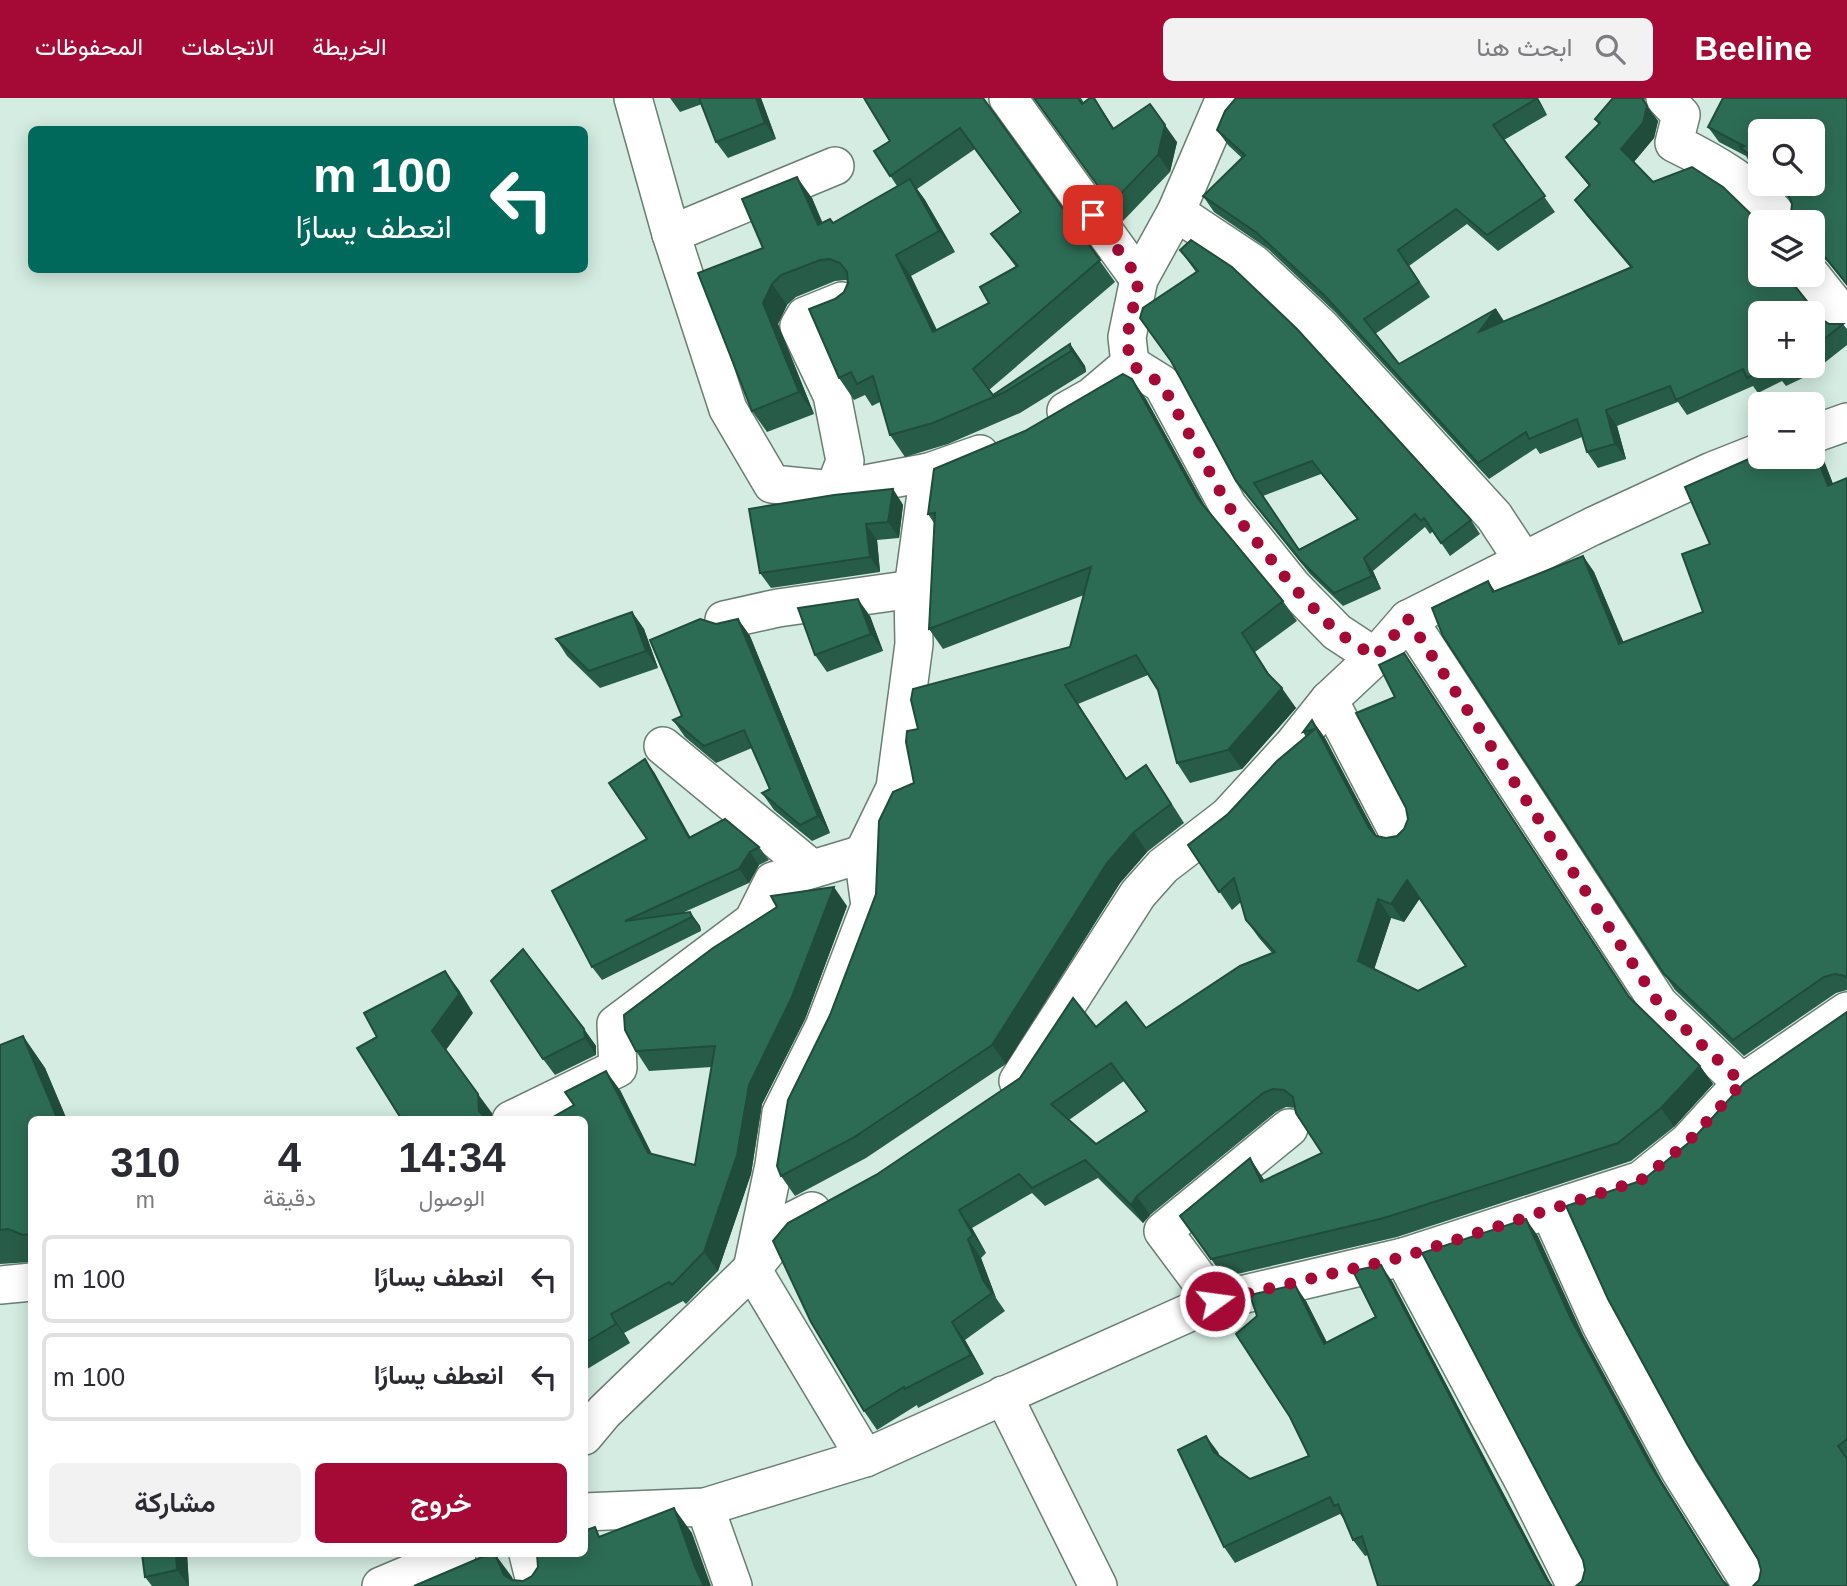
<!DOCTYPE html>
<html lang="ar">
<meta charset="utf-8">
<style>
:root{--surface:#fff;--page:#f2f2f3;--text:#2b2b33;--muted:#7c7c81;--line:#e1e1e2;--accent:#a50a36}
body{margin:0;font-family:Arial,Vazirmatn,sans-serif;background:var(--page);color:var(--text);direction:rtl;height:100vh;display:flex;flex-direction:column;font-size:26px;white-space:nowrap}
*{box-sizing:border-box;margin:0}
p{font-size:23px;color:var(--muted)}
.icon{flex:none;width:38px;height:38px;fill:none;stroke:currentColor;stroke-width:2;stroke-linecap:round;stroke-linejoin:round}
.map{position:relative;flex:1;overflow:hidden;direction:ltr}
.panel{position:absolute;left:28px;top:1018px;width:560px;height:441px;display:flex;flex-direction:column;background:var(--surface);border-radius:10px;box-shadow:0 4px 18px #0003;direction:rtl}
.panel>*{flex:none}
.guide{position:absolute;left:28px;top:28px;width:560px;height:147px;border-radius:10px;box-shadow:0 4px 18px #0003;direction:rtl;background:#00695c;color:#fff;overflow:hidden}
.fabs{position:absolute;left:1748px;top:21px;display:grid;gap:14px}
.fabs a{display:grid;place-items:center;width:77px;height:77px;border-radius:10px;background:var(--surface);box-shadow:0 4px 18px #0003;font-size:35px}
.pin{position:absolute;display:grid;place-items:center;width:60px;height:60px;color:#fff;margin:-30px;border-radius:14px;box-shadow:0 4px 10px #0006}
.me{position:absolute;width:77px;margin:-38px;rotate:76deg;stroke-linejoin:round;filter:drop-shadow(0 0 5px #0008)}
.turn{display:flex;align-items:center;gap:24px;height:147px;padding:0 21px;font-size:32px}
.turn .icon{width:91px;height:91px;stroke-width:2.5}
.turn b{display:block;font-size:49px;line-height:60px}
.eta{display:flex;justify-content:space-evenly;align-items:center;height:119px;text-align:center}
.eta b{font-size:42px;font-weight:600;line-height:49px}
.button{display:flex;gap:14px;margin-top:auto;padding:14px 21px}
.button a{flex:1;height:80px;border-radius:10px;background:var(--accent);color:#fff;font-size:28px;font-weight:600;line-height:80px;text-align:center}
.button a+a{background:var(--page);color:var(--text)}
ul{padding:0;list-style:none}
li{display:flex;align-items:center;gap:21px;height:88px;margin:0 14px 10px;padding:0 7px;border:4px solid var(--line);border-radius:10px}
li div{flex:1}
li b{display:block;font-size:26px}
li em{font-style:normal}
header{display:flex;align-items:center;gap:42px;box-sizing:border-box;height:98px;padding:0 35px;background:var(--accent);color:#fff}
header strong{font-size:33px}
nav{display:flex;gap:38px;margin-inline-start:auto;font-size:24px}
.search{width:490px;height:63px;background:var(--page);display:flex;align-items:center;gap:18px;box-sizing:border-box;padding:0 24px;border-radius:10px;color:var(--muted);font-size:26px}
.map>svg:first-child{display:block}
</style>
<header>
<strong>Beeline</strong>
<div class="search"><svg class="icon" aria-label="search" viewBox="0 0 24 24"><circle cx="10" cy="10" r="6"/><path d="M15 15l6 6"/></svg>ابحث هنا</div>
<nav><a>الخريطة</a><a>الاتجاهات</a><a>المحفوظات</a></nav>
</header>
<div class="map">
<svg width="1847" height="1488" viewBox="0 0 1847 1488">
<rect width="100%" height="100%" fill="#d4ece1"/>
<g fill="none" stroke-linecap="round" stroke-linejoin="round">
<defs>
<g id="street">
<path d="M633,0l38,136 57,175 44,75 62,6 95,-18 51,-18"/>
<path d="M1008,0l131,181"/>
<path d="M1665,0l16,17 -7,28c39,19 82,43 108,79"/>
<path d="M1176,114l78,52 67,63 173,189 29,44"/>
<path d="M671,136l164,-68"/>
<path d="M1811,177l36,45"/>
<path d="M1130,266l32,20 66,122 66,82 43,44 38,25"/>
<path d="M1066,313l25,-14 39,-33 -3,-27 12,-58 37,-67 49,-114"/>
<path d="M1813,336l34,-12"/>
<path d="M834,392l11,-29 -13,-66 -33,-69 6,-10 37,-15"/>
<path d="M1408,521l251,385 83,79"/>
<path d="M724,522l54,-12 135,-19"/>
<path d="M1329,602l71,136"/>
<path d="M663,648l149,123"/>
<path d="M1018,983l120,-187 25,-28 65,-50 65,-71 36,-45 46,-43 33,-38 183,-92 121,-56 48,-19"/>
<path d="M511,1022l107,-52 -2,-44 137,-103 20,-40 90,-27"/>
<path d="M1549,1112l52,115 79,146 72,115"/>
<path d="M1403,1159l121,225 52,104"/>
<path d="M0,1187l32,-3"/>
<path d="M1215,1203l-52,-70 126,-103"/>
<path d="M1003,1297l95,191"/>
<path d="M584,1338l20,-24 148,-143 38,-47 22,-11"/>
<path d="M865,1360l-113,-189 22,-104 7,-52 43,-86 46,-121 -7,-52 32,-66 19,-144 -1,-55 16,-117"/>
<path d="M705,1409l28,79"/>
<path d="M584,1414l121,-5 160,-49 350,-157 188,-44 238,-77 47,-38 54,-59 105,-72"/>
<path d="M528,1456l8,32"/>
<path d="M381,1488l76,-32"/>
</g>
</defs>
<use href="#street" stroke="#687e73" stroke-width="40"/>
<use href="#street" stroke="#fff" stroke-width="37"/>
</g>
<g fill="#275d48" fill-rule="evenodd">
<path d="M670,0h91l15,41 -48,19 -12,-16 -14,-38 -22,8z"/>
<path d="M864,0h119l132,184 -126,108 4,5 77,-51 15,22 1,6 -66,41 -72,31 -43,13 -15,-22 -10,-33 -8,4 -7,-11 -11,5 -15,-22 -4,-79 9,-7 4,-9 -1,-2 -1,-1 -11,1 -39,16 -9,8 -9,19 36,90 -47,18 -15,-21 11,-163 49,-50 10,25h11l64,-37 -23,-35 16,-10zM975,51l45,63 -29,22 25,33 -27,36 -52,27 -26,-54 44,-24 -30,-52 -8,-11z"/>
<path d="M1034,0h47l3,5 20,10 10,15 63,14 -7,30 -47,49z"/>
<path d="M1236,0h302l9,17 -43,25 51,72 -57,39 -31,-27 -58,42 21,31 -55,37 24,30 97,-55 8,12 126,-54 -44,-52 -11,-15 14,-14 -23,-29 33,-32 -4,-6 18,-21h32l-1,4 14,19 -4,17 -20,24 19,20 137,95 3,7 27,34 9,6h14l4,5v16l-38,30 -23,11 -4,-5 -24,12 -5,-7 -66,29 -9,-13 -61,24 9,33 -28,9 -11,-16 -5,-15 -42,17 -4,-6 -47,31 -154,-167 -67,-63 -54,-37 -11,-16 39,-38 -14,-13 -11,-15zM1813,215v53h-53z"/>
<path d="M1847,0v188l-20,-25 -9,-6h-5v-33l-22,-9 1,-9 -2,-4 -14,-16h37l-53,-53v40l-10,-8 -4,-7 -27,-14 -11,-15z"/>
<path d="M1180,152l291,270 9,14 -30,22 -17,-25 -3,3 -5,-7 -52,44 8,18 -38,17 -33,-32 -64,-80 -10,-13 -40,-209zM1321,376l36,45 -58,30 -36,-53z"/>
<path d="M1146,301l61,111 76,91 14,20 -42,31 16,25 25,31 -54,61 -52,14 -13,-20 -19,-73 -10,-15 -70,29 49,75 19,-14 38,58 -37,29 -27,31 -114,181 -140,94 -71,38 -14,-20 49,-161 46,-121 38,-111 4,-54 152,-82 14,-52 -141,54 -14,-20 5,-106 -6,-9z"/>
<path d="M1813,344l8,11 12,31 14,-6v512l-11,3 -92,63 -69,-66 -11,-16 -176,-393 7,10 88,-35 11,16 29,70 80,-30 7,-68 103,-87z"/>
<path d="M893,391l10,16 -4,33 -22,2 3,32 -109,16 -11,-15z"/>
<path d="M632,514l12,17 14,39 -58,20 -33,-32 -11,-17z"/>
<path d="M870,518l13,35 -56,21 -12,-17z"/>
<path d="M738,521l12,17 80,197 -18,8 -38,-31 -12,-17 8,-4 -18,-41 -36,15 -31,-26 -12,-17 9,-4 34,-92z"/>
<path d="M1404,555l227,347 69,66 13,18 -39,43 -43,34 -234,76 -173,40 -44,-61 70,-58 15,23 57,-28 -27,-45 -9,-1 -10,5 -126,103 -7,8 -45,-45 -53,28 -13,-13 -60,35 14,25 -5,5 15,40 9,13 -40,29 19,34 -66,34 -1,-3 -40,25 -13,-19 12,-236 220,-148 50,1 126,-75 -13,-15 -13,-18 -5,-18 -9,8 -44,-65 40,-31 78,-77 -3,-5 9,-12 13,18 51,97 10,3 11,-2 7,-7 4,-10 -13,-122zM1420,800l46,68 -48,25 -44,-22 17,-51 13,4zM1124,983l22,30 -50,33 -27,-24z"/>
<path d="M654,674l37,66 68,9 10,13 -10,5 -10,18 -69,31 10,-2 10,14 1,5 -99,49 -10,-13 55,-128z"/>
<path d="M847,808l-42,113 -43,85 -11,70 -33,97 -32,33 -3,-3 -59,32 6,10 -46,28v-251l36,-30 32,64 43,11 17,-98 -63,4 -13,-20z"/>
<path d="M1847,914v574l-88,-6 2,-10 -118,-390z"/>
<path d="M584,931l12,17v9l-41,20 -12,-16z"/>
<path d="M23,938l22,32 22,52h-35v142l-32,2v-219z"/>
<path d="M1392,1183l160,305 -184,-31 -3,1 -12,-16 -7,-18 -6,-8 -105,49 -11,-16 -6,-95 1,4 31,23 59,-23 -3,-155 21,42 49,-26z"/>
<path d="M142,1456h45l2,32h-37l-7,-9z"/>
</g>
<g fill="#204c3b">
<path d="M756,0h5l15,41 -11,-16z"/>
<path d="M1094,0l10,15 20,33 -11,-17z"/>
<path d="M1536,0h2l9,17z"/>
<path d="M1647,8l11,15 -4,17 -22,26 -11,-15z"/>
<path d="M1165,27l12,17 -7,30 -12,-17z"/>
<path d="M797,79l15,21 21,49 -15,-22z"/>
<path d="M910,81l15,21 30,52 -16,-21z"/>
<path d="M896,157l15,21 37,78 -15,-22z"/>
<path d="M772,186l15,21 -9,19 36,90 -15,-22 -36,-89z"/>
<path d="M1496,211l10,16 -27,7z"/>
<path d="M1070,246l15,22 1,6 -15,-21z"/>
<path d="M1132,281l14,20 66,120 -14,-20z"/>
<path d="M1606,312l11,16 9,33 -11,-15z"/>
<path d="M1813,344l8,11 19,49 -12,-16 -15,-40z"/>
<path d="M893,391l10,16 -4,33 -11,-16z"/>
<path d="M866,426l11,16 3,32 -10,-15z"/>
<path d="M1583,458l11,16 37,88 -12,-16z"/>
<path d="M1364,460l9,13 8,18 -9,-13z"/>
<path d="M858,501l12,17 13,35 -12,-17z"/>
<path d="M632,514l12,17 14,39 -12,-17z"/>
<path d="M738,521l12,17 80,197 -12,-17z"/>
<path d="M1242,535l38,58 2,-3 14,20 -54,61 -14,-19 40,-76z"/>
<path d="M1404,555l13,18 225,345 -13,-19z"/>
<path d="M1065,587l13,19 62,95 -14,-20z"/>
<path d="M1312,622l13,18 57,108 -13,-18z"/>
<path d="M645,661l9,13 44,80 -9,-14z"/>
<path d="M1146,667l13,19 25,39 -13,-19z"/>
<path d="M1134,734l13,20 -27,31 -114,181 -14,-19 115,-182z"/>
<path d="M750,754l9,13 -10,18 -10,-14z"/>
<path d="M1407,782l13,18 -16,24 -13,-18z"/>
<path d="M834,789l13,19 -42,113 -43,85 -11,70 -33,97 -14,-19 45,-167z"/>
<path d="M1378,801l13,19 -20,61 -13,-18z"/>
<path d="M690,814l10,14 1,5 -9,-14z"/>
<path d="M445,873l14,19 14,23 -27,37 -14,-19z"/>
<path d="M584,931l12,17v9l-11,-17z"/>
<path d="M23,938l22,32 22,52h-9z"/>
<path d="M1700,968l13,18 -39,43 -13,-19z"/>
<path d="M606,973l14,19 41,83 -13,-20z"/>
<path d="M478,996l14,19v7h-6l-7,-9z"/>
<path d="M1250,1060l12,19 12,24 -13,-19z"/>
<path d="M1137,1098l13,19 -7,8 -12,-18z"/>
<path d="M959,1112l13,18 14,25 -13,-18z"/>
<path d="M1526,1121l12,17 45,99 79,146 65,105 -77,-121 -79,-146z"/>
<path d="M968,1141l13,19 15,40 -13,-18z"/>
<path d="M1381,1167l11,16 160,305 -6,-7z"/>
<path d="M1295,1187l11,16 30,59 -12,-16z"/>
<path d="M611,1216l13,19 6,10 -14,-19z"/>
<path d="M952,1224l13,18 19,34 -13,-19z"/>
<path d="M1206,1338l12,16 7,17 -11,-17z"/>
<path d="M674,1410l18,25 19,53h-7l-9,-19z"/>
<path d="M176,1456h11l2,32 -12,-16z"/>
<path d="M495,1456l17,23 4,9 -12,-11z"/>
</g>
<g fill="#2d6c54" stroke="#204c3b" stroke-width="2" fill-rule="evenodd">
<path d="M699,0h57l9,25 -49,19z"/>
<path d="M864,0h119l117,162 -127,109 20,26 77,-51 1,7 -66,41 -72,31 -43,12 -17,-59 -16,8 -6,-12 -12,6 -30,-69 26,-10 9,-7 4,-9 -1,-11 -7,-9 -10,-4 -10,1 -39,15 -9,9 -9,19 36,89 -47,19 -54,-138 65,-25 -21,-49 55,-22 21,48 12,-6 3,4 77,-44 29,52 -43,24 37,77 56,-29 -9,-16 38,-21 -27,-32 30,-22 -61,-84 -70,48 -16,-25 16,-10z"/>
<path d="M1034,0h44l4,6 8,-6h4l19,31 37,-25 15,21 -7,30 -47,49z"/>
<path d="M1236,0h300v1l-43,26 52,71 -58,39 -31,-26 -58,41 21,32 -55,37 35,45 97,-55 -17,23 153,-65 -57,-67 15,-15 -24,-28 34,-34 -5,-4 18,-21h29l5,8 -4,17 -22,26 32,33 39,-15 31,20 37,36v52h26l34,43 9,6h14l-30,24v-35h-53v53h10l-23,12 -4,-9 -67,31 -6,-14 -64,24 9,34 -28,8 -10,-33 -48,20 -3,-7 -48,31 -153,-167 -68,-63 -54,-37 42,-41 -28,-25 8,-19z"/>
<path d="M1723,0h124v186l-31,-38 -3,-2v-22h-29l7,-9 1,-9 -4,-10 -9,-10h34v-53h-53v33l-20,-17 4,-1 -36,-19z"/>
<path d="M1191,142l41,27 65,62 174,191 -30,23 -17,-25 -3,3 -6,-7 -51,44 8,18 -38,17 -33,-32 -65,-80 -65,-120 -31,-43 3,-10 55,-37 -18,-21zM1312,363l46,58 -59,31 -45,-67z"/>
<path d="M1773,268h13l-11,5z"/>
<path d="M1123,276l9,5 66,120 85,102 -41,32 26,41 14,14 -54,62 -51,13 -19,-73 -22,-35 -71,30 61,94 20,-14 25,39 -37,28 -27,31 -115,182 -139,93 -72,38 -4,-10 11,-66 42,-85 46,-121 3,-73 14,-29 21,-9 -8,-41 1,-11 11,-2 -7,-29 2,-11 157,-42 21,-80 -162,62 6,-116 -7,1 6,-45 91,-38z"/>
<path d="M1813,348l15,40 19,-8v500l-2,-2 -10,-2 -11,3 -91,63 -69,-66 -221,-338 -11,-28 56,-27 5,11 90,-36 36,88 84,-32 -21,-58 28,-10 -25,-57 75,-33v3h53z"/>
<path d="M893,391l-5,33 -22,2 4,33 -110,16 -11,-64 85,-14z"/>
<path d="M858,501l13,35 -56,21 -17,-47z"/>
<path d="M632,514l14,39 -57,20 -33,-32z"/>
<path d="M700,521l16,5 22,-5 80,197 -18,9 -38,-32 8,-4 -26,-59 -40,16 -31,-26 9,-4 -32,-76z"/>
<path d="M1404,555l225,344 71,69 -39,42 -43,35 -234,75 -173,41 -31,-43 70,-58 11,24 61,-29 -26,-40 -3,-16 -9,-7 -11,-1 -10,4 -126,103 -6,9 -46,-45 -53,28 -13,-14 -60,36 14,25 -5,4 15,41 9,13 -40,29 19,33 -66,34 -1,-2 -40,24 -53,-89 -38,-81 15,-18 88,-48 144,-97 53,-80 23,29 30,-25 20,26 94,-62 35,-14 -29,-32 -12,-42 -15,14 -31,-47 40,-31 49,-53 38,-32 -12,3 9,-12 57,108 7,8 10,2 11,-2 7,-7 4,-10 -2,-11 -50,-95 39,-16 -16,-32zM1407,782l59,86 -48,25 -60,-30 20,-62 13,5zM1111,965l36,48 -51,33 -45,-40z"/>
<path d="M645,661l44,79 36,-19 34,28 -9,5 -11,17 -114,52 65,-9 2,5 -100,50 -40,-76 95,-52 -38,-56z"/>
<path d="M834,789l-43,112 -42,86 -12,70 -33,97 -32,33 -3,-3 -58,32 5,10 -32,19v-223h-36l26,-15 -9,-13 41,-21 42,82 47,12 20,-119 -79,5 -11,-21 -1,-15 89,-67 64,-41 -6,-11z"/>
<path d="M523,851l61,80 1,9 -42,21 -52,-78z"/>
<path d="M445,873l14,23 -27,37 46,63 1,17 7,7 7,2h-91l-45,-72 20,-11 -13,-24z"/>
<path d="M1847,914v427l-9,7 9,13v127h-94l6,-6 2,-10 -3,-11 -71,-115 -79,-145 -42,-93 77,-26 49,-40 52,-57z"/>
<path d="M23,938l35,84h-26v114l-9,1 -15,-6 -8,1v-185z"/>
<path d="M1526,1121l45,100 79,146 73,116 5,5h-152l6,-5 3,-11 -2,-10 -161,-307z"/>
<path d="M1381,1167l165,314 6,7h-174l-16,-50 -9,4 -15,-36 -4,2 -4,-9 -106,50 -46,-97 28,-14 8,16 36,27 59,-23 -19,-39 -54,-83 21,-18 -7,-21 45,-10 29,59 52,-27 -23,-46z"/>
<path d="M674,1410l21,59 9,19h-290l75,-32h6l9,21 8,5 11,1 9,-5 6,-9 -1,-13h47v-23l11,-4 4,10z"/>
<path d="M142,1456h34l1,16 -32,7z"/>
</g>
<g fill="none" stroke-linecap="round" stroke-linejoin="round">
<path stroke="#a50a36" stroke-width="12" stroke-dasharray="0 21.6" d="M1093,117l46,64 -12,58 3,27 32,20 66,122 66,82 43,44 38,25 33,-38 251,385 83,79 -54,59 -47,38 -238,77 -188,44"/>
</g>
</svg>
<div class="fabs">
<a><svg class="icon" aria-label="search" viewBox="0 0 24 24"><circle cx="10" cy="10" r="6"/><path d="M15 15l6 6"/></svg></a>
<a><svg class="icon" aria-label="layers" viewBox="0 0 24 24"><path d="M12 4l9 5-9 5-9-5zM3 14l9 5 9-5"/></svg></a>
<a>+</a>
<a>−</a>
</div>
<div class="pin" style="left:1093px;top:117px;background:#d93025"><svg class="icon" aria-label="arrive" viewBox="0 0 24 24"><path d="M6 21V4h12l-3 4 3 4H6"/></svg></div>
<svg class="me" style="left:1215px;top:1203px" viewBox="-20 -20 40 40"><circle r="17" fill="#a50a36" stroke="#fff" stroke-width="3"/><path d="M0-11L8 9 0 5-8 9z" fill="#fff"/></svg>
<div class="guide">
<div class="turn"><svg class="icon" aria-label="left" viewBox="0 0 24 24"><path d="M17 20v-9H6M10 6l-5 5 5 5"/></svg><div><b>100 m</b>انعطف يسارًا</div></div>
</div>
<section class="panel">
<div class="eta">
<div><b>14:34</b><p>الوصول</p></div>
<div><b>4</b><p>دقيقة</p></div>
<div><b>310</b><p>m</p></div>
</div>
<ul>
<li><svg class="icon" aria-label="left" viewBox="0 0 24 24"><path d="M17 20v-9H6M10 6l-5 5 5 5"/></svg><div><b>انعطف يسارًا</b></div><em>100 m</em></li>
<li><svg class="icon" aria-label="left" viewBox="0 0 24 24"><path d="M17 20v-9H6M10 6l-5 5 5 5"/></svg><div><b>انعطف يسارًا</b></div><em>100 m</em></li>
</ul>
<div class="button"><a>خروج</a><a>مشاركة</a></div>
</section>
</div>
